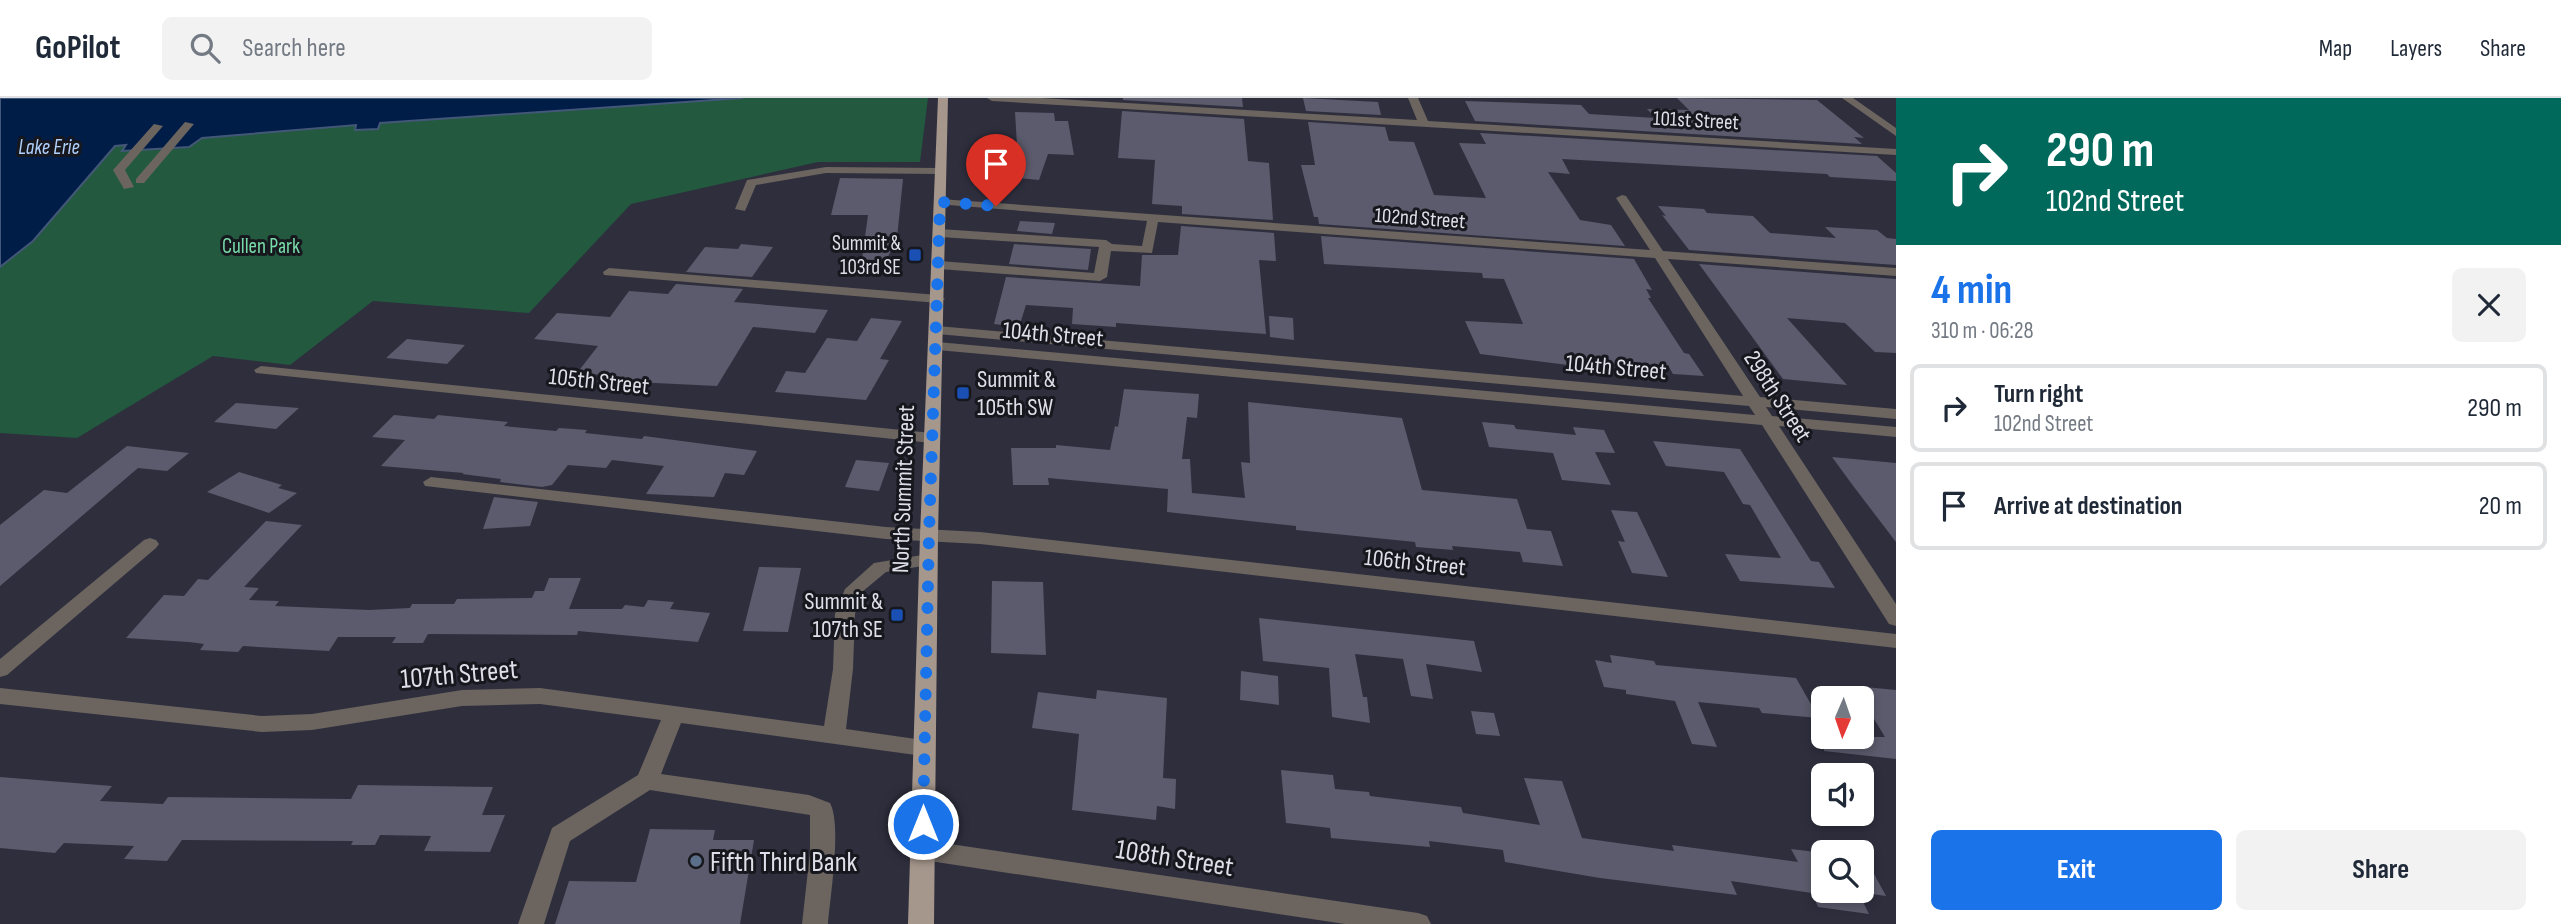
<!DOCTYPE html>
<meta charset="utf-8">
<style>
:root{--surface:#fff;--page:#f2f2f3;--text:#1f2937;--muted:#747a83;--line:#e0e1e3;--accent:#1a73e8}
body{margin:0;font-family:"Sofia Sans Condensed",sans-serif;background:var(--page);color:var(--text);height:100vh;display:flex;flex-direction:column;font-size:26px;white-space:nowrap}
*{box-sizing:border-box;margin:0}
p{font-size:23px;color:var(--muted)}
.icon{flex:none;width:38px;height:38px;fill:none;stroke:currentColor;stroke-width:2;stroke-linecap:round;stroke-linejoin:round}
.map{position:relative;flex:1;overflow:hidden}
.side{display:flex;flex-direction:column;background:var(--surface);width:665px}
.side>*{flex:none}
.top-card{background:#00695c;color:#fff;overflow:hidden}
.needle{width:46px;rotate:182deg}
.tools{position:absolute;left:1811px;top:588px;display:grid;gap:14px}
.tools a{display:grid;place-items:center;width:63px;height:63px;border-radius:10px;background:var(--surface);box-shadow:0 4px 10px #0003;font-size:35px}
.pin{position:absolute;display:grid;place-items:center;width:60px;height:60px;color:#fff;margin:-72px -30px;border-radius:50% 50% 50% 0;rotate:-45deg;box-shadow:0 0 7px #0007}
.pin .icon{rotate:45deg}
.me{position:absolute;width:77px;margin:-38px;rotate:0deg;stroke-linejoin:round;filter:drop-shadow(0 0 5px #0008)}
.turn{display:flex;align-items:center;gap:24px;height:147px;padding:0 35px;font-size:32px}
.turn .icon{width:91px;height:91px;stroke-width:2.5}
.turn b{display:block;font-size:49px;line-height:60px}
.round{display:grid;place-items:center;flex:none;width:74px;height:74px;border-radius:10px;background:var(--page)}
.head{display:flex;align-items:center;justify-content:space-between;height:119px;padding:0 35px}
h1{font-size:42px;font-weight:700;line-height:52px;color:var(--accent)}
.primary-button{display:flex;gap:14px;margin-top:auto;padding:14px 35px}
.primary-button a{flex:1;height:80px;border-radius:10px;background:var(--accent);color:#fff;font-size:28px;font-weight:700;line-height:80px;text-align:center}
.primary-button a+a{background:var(--page);color:var(--text)}
ul{padding:0;list-style:none}
li{display:flex;align-items:center;gap:21px;height:88px;margin:0 14px 10px;padding:0 21px;border:4px solid var(--line);border-radius:10px}
li div{flex:1}
li b{display:block;font-size:26px}
li em{font-style:normal}
header{display:flex;align-items:center;gap:42px;box-sizing:border-box;height:98px;padding:0 35px;background:var(--surface);border-bottom:2px solid var(--line)}
header strong{font-size:33px}
nav{display:flex;gap:38px;margin-inline-start:auto;font-size:24px}
.search{width:490px;height:63px;background:var(--page);display:flex;align-items:center;gap:18px;box-sizing:border-box;padding:0 24px;border-radius:10px;color:var(--muted);font-size:26px}
main{display:flex;flex:1;min-height:0}
.map>svg:first-child{display:block}
</style>
<header>
<strong>GoPilot</strong>
<div class="search"><svg class="icon" aria-label="search" viewBox="0 0 24 24"><circle cx="10" cy="10" r="6"/><path d="M15 15l6 6"/></svg>Search here</div>
<nav><a>Map</a><a>Layers</a><a>Share</a></nav>
</header>
<main>
<div class="map">
<svg width="1896" height="826" viewBox="0 0 1896 826">
<rect width="100%" height="100%" fill="#2e2e3d"/>
<path fill="#22593f" d="M743,0h185l-8,64h-102l-187,42 -102,109 -156,-12 -83,64 -77,-9 -136,82 -77,-5v-166l33,-26 81,-95 13,-1 -4,6 65,-4 14,-9 155,-13 -1,5 21,-1 3,-6z"/>
<path fill="#001d48" stroke="#435778" stroke-width="2" d="M0,0h743l-363,25 -2,6 -23,1 1,-5 -154,13 -13,9 -67,4 4,-6 -11,1 -82,95 -33,26z"/>
<g fill="#5c5b6d">
<path d="M1123,0h119l1,9 -120,-7z"/>
<path d="M1303,0l75,4 3,13 -75,-4z"/>
<path d="M1677,0l140,2 47,38 -10,-1 8,7 -387,-23 -10,-20 116,4 8,9 67,4 -9,-9 42,1z"/>
<path d="M1122,13l122,8 4,42 21,2 4,57 -91,-6v-8l-30,-2 3,-44 -37,-2z"/>
<path d="M1015,14l39,1 1,8h13l6,34 -26,-1 -9,26 -20,-2z"/>
<path d="M1308,24l77,5 4,14 25,1 20,53 52,3 -27,-55 27,1 -6,-11 397,23 19,17v8l-66,-4 -3,-3 -265,-15 8,15 -22,-2 32,48 31,5 14,21 -306,-22 -1,-7h-4l-13,-52h14z"/>
<path d="M840,80l63,1 -6,59 -11,23 -24,-2 6,-44h-37z"/>
<path d="M1658,108l46,3 3,4 46,3 17,17 66,5 -11,-11 52,3 10,8 9,1v26l-207,-15 -27,-35 4,1z"/>
<path d="M1020,123l35,2 -3,11 -35,-3z"/>
<path d="M1181,128l93,7 2,28 -17,-1 7,74 -150,-11v4l-44,-3 1,-16 -47,-3 -7,22 -25,-3 12,-47 134,9 2,-31h36z"/>
<path d="M1321,138l313,23 18,31 -6,-1 5,9h-3l36,55 5,1 15,22 -31,-2 -4,-7 -103,-6 2,4 -88,-11 -15,-33 58,3 -19,-45 -21,-1 -1,-5 -158,-9z"/>
<path d="M741,146l32,3 -21,30 -66,-5 19,-25 33,2z"/>
<path d="M1014,146l77,5 -3,21 -79,-6z"/>
<path d="M1699,166l197,15v74l-21,-1 -30,-29 -58,-5 60,67 -64,-6z"/>
<path d="M676,186l67,5 -9,13 94,8 -13,23 -62,-6 -36,59 -103,-5 3,-5 -40,-3 21,-27 -64,-7 23,-26 53,4 19,-26 39,3z"/>
<path d="M1269,218l24,2 1,22 -24,-3z"/>
<path d="M871,220l31,3 -22,38 9,1 -23,40 -91,-8 11,-21 19,2 22,-35 30,3z"/>
<path d="M407,241l58,6 -18,19 -61,-6z"/>
<path d="M1124,291l75,5 -2,24 -10,-1 -5,42h8l2,34 53,5 -4,-36 9,1 -2,-61 154,16 20,72 95,9 10,30 24,2 12,35 -40,-4 -3,-10 -68,-6 1,4 -37,-3 -1,-5 -119,-12v-4l-129,-14 1,-23 -120,-11 1,7h-36l-2,-37h45v-3l54,5 5,-24 3,1z"/>
<path d="M236,305l63,5 -23,21 -62,-7z"/>
<path d="M394,317l40,4 4,-4 70,7 -4,4 52,5 3,-3 28,2 -2,3 57,6 2,-3 113,15 -13,24 -19,-2 -11,24 -68,-3 18,-28 -52,-6 -6,8 -38,-3 -16,20 -10,2 -42,-5 1,-3 -39,-5 2,-1 -83,-7 24,-26 -33,-3z"/>
<path d="M1482,324l32,3 2,4 60,6 -3,-8 31,3 11,23 -20,-1 16,33 -49,-5 -9,-27 -64,-6z"/>
<path d="M1653,343l87,8 71,112 8,1 16,26 -95,-7 -15,-27 56,4 -31,-53 -7,-1 -19,-32 -58,-6z"/>
<path d="M127,348l62,7 -22,18 -29,-3 -138,118v-61l44,-35 23,3z"/>
<path d="M1832,359l64,6v79l-42,-55z"/>
<path d="M856,362l33,3 -10,28 -34,-4z"/>
<path d="M239,374l43,13 -4,3 19,5 -28,20 -62,-21z"/>
<path d="M494,399l44,5 -8,24 -47,3z"/>
<path d="M1611,412l26,2 31,65 -36,-4 -14,-32 7,1z"/>
<path d="M266,423l36,4 -58,62 15,1 -10,12 30,1 -4,5 94,4 41,-2 2,-4h42l3,-5 75,-1 3,-7h9l5,-13h32l-12,31h53l3,-4 19,2 4,-7 26,2 -4,7 40,4 -12,29 -120,-11 -1,4 -149,-1 -5,9h-31l4,-6h-58l-9,14 -86,-5 -5,6 -38,-2 4,-6 -15,-2 -63,-4 38,-43 20,1 14,-17 10,1z"/>
<path d="M759,469l42,1 -13,64 -45,-1z"/>
<path d="M992,483l51,1 3,73 -55,-2z"/>
<path d="M1259,520l215,23 8,31 -56,-8 7,35 -22,-3 -8,-37 -48,-5 8,43h4l3,26 -38,-6 -3,-49 -66,-7z"/>
<path d="M1610,557l44,6 2,4 140,13 23,40 -57,-5 -3,-5 -61,-6 19,45 -25,-3 -17,-43 -49,-7v-4l-22,-3 -9,-27 17,3z"/>
<path d="M1241,573l37,5 1,29 -39,-5z"/>
<path d="M1854,588l42,4v69l-72,-8 1,-14h60z"/>
<path d="M1097,592l70,8 -4,80 13,1 -1,30 -18,-3 -1,14 -84,-10 7,-76 -47,-6 6,-36 58,7z"/>
<path d="M1471,613l23,2 6,23 -24,-2z"/>
<path d="M1281,672l52,5 2,14 34,3 1,4 91,11 2,6 77,12 -16,-47 38,3 20,57 92,13 -2,-6 126,17 -7,-13 33,4v38h38v-33l4,1 20,37 -28,-4 11,22 -51,-7 -6,-14 -81,-12 6,14 -137,-17 -95,-16 -2,-12 -74,-9 1,6 -99,-9 -1,-10 -44,-5z"/>
<path d="M0,679l112,9 -12,15 63,3 5,-7 183,2 7,-14 135,2 -11,28h23l-15,37 -66,-1 7,-15 -51,-1 -5,10h-24l2,-4 -171,-1 -15,21 -43,-2 10,-13 -70,-3 -9,10 -55,-5z"/>
<path d="M650,731l65,1 -2,10h41l-14,84h-185l14,-43 67,1z"/>
</g>
<g fill="none" stroke-linecap="round" stroke-linejoin="round">
<g fill="#6b645f" fill-rule="evenodd">
<path d="M987,0h54l376,22 -9,-22h10l10,23 468,28v6l-904,-54z"/>
<path d="M1842,0h11l43,30v8z"/>
<path d="M185,24l9,2 -50,59h-8v-4z"/>
<path d="M154,26l9,2 -38,44 9,17 -10,2 -11,-19z"/>
<path d="M826,69l114,1 6,3 -6,3 -114,-1 -70,12 -11,26 -10,-2 12,-29z"/>
<path d="M1622,97l4,1 37,55 233,17v8l-228,-17 92,138 136,12v10l-130,-12 6,9 124,11v10l-117,-11 117,178v22l-7,-2 -127,-199 -825,-75 -7,-4 7,-4 818,73 -6,-9 -812,-72 -7,-4 7,-4 806,70 -88,-138 -497,-36 -6,31 -41,-2 -4,26 -7,4 -161,-12 -6,-4 6,-4 155,12 5,-26 -159,-10 -6,-4 6,-4 166,11 6,4 30,2 5,-25 -211,-17v-4l4,-1 710,51 -34,-52z"/>
<path d="M609,170l329,27 7,4 -7,4 -334,-28 -1,-3z"/>
<path d="M261,268l671,67 8,5 -8,5 -676,-70 -2,-3z"/>
<path d="M431,379l455,50 94,5 916,102v14l-916,-104 -94,-5 -461,-53 -2,-4z"/>
<path d="M150,440l6,2 3,4 -3,4 -149,127 -7,2v-18l144,-119z"/>
<path d="M928,456l7,2 2,4 -2,4 -49,8 -24,20 -7,22 -2,55 -7,60 77,11 8,2 3,6 -3,6 -8,2 -242,-33 -20,51 148,21 21,8c12,22 0,94 -2,121h-26l8,-72v-37l-160,-25 -80,51 -26,83h-26l34,-96 86,-53 23,-55 -121,-16 -78,2 -150,24 -50,2 -262,-28v-16l262,28 50,-2 150,-24 78,-2 284,38 9,-57 2,-55 10,-25 29,-26z"/>
<path d="M923,742l495,73 9,3 4,8h-86l-422,-64 -8,-3 -4,-7 4,-7z"/>
</g>
<path fill="#a6978c" fill-rule="evenodd" d="M938,0h10l-10,437 -4,389h-26l12,-389z"/>
</g>
<g fill="none" stroke-linecap="round" stroke-linejoin="round">
<path stroke="#1a73e8" stroke-width="12" stroke-dasharray="0 21.6" d="M923,726l6,-289 11,-333 56,4"/>
</g>
<g fill="#1a4fb4" stroke="#17171e" stroke-width="2.5">
<rect x="908" y="150" width="14" height="14" rx="3.5"/>
<rect x="956" y="288" width="14" height="14" rx="3.5"/>
<rect x="890" y="510" width="14" height="14" rx="3.5"/>
</g>
<circle fill="#5c6f8a" stroke="#17171e" stroke-width="2.5" cx="696" cy="763" r="7"/>
<g text-anchor="middle" stroke-width="6" stroke-linejoin="round" paint-order="stroke">
<g font-size="21" fill="#dfdfe9" stroke="#17171e">
<text transform="translate(1696 22) rotate(3)" y="7">101st Street</text>
<text transform="translate(1420 120) rotate(4)" y="7">102nd Street</text>
</g>
<g font-size="21" font-style="italic" fill="#b0d0fd" stroke="#17171e">
<text x="49" y="56">Lake Erie</text>
</g>
<g font-size="21" fill="#dfdfe9" stroke="#17171e" text-anchor="end">
<text x="901" y="152">Summit &amp;<tspan x="901" dy="24">103rd SE</tspan></text>
</g>
<g font-size="21" fill="#78dcaa" stroke="#17171e">
<text x="261" y="155">Cullen Park</text>
</g>
<g font-size="24" fill="#dfdfe9" stroke="#17171e">
<text transform="translate(1053 236) rotate(5)" y="8">104th Street</text>
<text transform="translate(1616 269) rotate(5)" y="8">104th Street</text>
<text transform="translate(599 283) rotate(6)" y="8">105th Street</text>
<text transform="translate(1778 298) rotate(57)" y="8">298th Street</text>
<text transform="translate(903 391) rotate(-88)" y="8">North Summit Street</text>
<text transform="translate(1415 464) rotate(6)" y="8">106th Street</text>
</g>
<g font-size="24" fill="#dfdfe9" stroke="#17171e" text-anchor="start">
<text x="977" y="289">Summit &amp;<tspan x="977" dy="28">105th SW</tspan></text>
<text x="883" y="511" text-anchor="end">Summit &amp;<tspan x="883" dy="28">107th SE</tspan></text>
</g>
<g font-size="28" fill="#dfdfe9" stroke="#17171e">
<text transform="translate(459 575) rotate(-5)" y="10">107th Street</text>
<text transform="translate(1175 759) rotate(9)" y="10">108th Street</text>
</g>
<g font-size="28" fill="#dfdfe9" stroke="#17171e" text-anchor="start">
<text x="710" y="773">Fifth Third Bank</text>
</g>
</g>
</svg>
<div class="tools">
<a><svg class="needle" viewBox="-14 -14 28 28"><path d="M0-13l5 13h-10z" fill="#e53935"/><path d="M0 13l5-13h-10z" fill="#747a83"/></svg></a>
<a><svg class="icon" aria-label="sound" viewBox="0 0 24 24"><path d="M4 9h4l5-4v14l-5-4H4zM17 9q2 3 0 6"/></svg></a>
<a><svg class="icon" aria-label="search" viewBox="0 0 24 24"><circle cx="10" cy="10" r="6"/><path d="M15 15l6 6"/></svg></a>
</div>
<div class="pin" style="left:996px;top:108px;background:#d93025"><svg class="icon" aria-label="arrive" viewBox="0 0 24 24"><path d="M6 21V4h12l-3 4 3 4H6"/></svg></div>
<svg class="me" style="left:923px;top:726px" viewBox="-20 -20 40 40"><circle r="17" fill="#1a73e8" stroke="#fff" stroke-width="3"/><path d="M0-11L8 9 0 5-8 9z" fill="#fff"/></svg>
</div>
<section class="side">
<div class="top-card">
<div class="turn"><svg class="icon" aria-label="right" viewBox="0 0 24 24"><path d="M7 20v-9h11M14 6l5 5-5 5"/></svg><div><b>290 m</b>102nd Street</div></div>
</div>
<div class="head"><div><h1>4 min</h1><p>310 m · 06:28</p></div><a class="round"><svg class="icon" aria-label="close" viewBox="0 0 24 24"><path d="M6 6l12 12M18 6L6 18"/></svg></a></div>
<ul>
<li><svg class="icon" aria-label="right" viewBox="0 0 24 24"><path d="M7 20v-9h11M14 6l5 5-5 5"/></svg><div><b>Turn right</b><p>102nd Street</p></div><em>290 m</em></li>
<li><svg class="icon" aria-label="arrive" viewBox="0 0 24 24"><path d="M6 21V4h12l-3 4 3 4H6"/></svg><div><b>Arrive at destination</b></div><em>20 m</em></li>
</ul>
<div class="primary-button"><a>Exit</a><a>Share</a></div>
</section>
</main>
